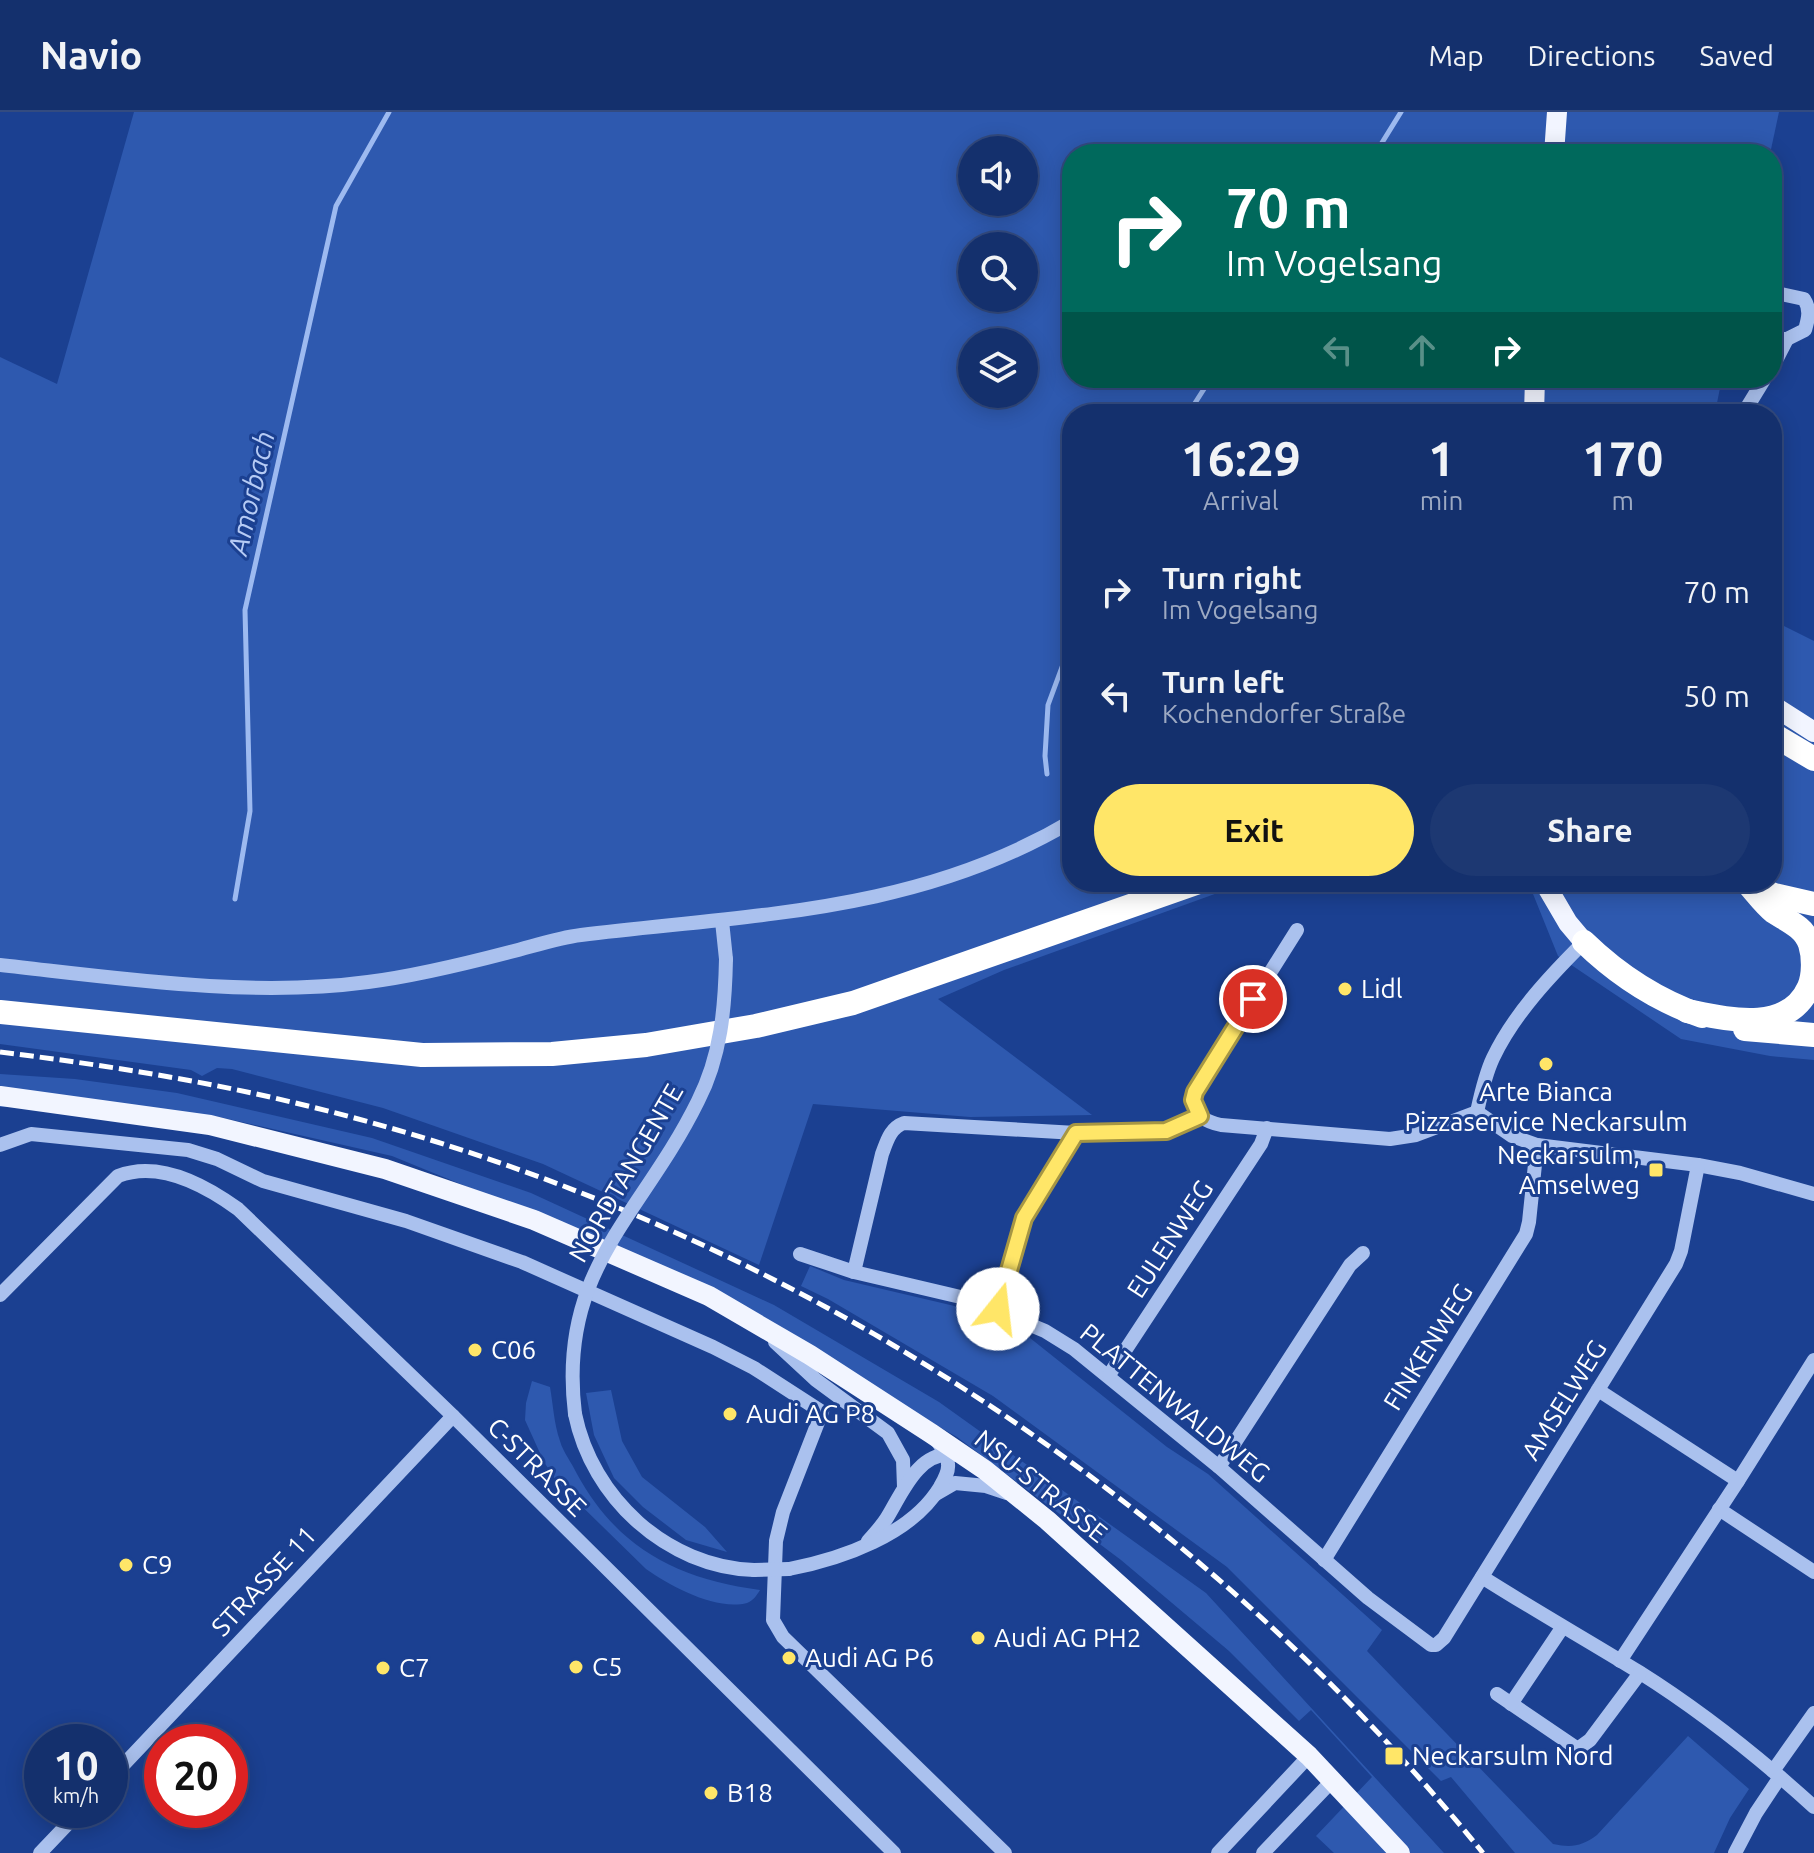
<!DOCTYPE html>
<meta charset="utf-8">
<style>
:root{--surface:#14306d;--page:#1d3872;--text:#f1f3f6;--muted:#9da9c2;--line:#334b80;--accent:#ffe668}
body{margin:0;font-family:Ubuntu,sans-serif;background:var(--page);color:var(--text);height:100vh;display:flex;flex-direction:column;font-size:30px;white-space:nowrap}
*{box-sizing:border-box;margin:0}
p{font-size:26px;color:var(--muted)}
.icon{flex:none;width:44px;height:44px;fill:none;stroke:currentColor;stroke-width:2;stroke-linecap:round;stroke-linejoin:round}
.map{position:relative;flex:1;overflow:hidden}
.side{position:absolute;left:1062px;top:292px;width:720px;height:488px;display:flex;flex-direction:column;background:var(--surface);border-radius:32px;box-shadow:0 4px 20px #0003,0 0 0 2px var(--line)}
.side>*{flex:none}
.banner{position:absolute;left:1062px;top:32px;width:720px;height:244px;border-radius:32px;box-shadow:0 4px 20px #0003,0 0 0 2px var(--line);background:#00695c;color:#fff;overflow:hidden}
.controls{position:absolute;left:958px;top:24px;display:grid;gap:16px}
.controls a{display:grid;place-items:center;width:80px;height:80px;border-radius:50%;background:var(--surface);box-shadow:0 4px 20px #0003,0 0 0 2px var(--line);font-size:40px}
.speed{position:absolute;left:24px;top:1612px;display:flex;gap:16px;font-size:40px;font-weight:700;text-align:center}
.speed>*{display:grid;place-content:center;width:104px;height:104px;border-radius:50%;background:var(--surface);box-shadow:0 4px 20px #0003,0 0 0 2px var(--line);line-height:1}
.speed small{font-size:20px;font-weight:400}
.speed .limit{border:12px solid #d22;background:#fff;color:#111}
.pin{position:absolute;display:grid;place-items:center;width:68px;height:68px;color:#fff;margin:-34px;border:4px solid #fff;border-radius:50%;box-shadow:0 2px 8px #0007}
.me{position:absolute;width:88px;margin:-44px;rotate:16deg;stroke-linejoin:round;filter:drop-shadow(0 0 6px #0008)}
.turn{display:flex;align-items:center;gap:28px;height:168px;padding:0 32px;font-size:36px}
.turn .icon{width:104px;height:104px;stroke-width:2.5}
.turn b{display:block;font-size:56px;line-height:68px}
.lanes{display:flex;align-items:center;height:76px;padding:0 32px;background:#0003;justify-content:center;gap:40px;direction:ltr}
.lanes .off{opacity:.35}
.eta{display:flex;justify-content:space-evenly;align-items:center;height:136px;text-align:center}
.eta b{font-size:48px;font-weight:600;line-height:56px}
.button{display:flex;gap:16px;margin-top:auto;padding:16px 32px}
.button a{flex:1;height:92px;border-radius:48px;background:var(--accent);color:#111;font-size:32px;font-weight:600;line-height:92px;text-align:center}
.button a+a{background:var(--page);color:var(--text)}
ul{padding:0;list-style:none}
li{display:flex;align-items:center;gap:24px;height:104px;padding:0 32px}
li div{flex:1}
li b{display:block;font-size:30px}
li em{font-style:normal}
header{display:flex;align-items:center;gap:48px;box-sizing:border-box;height:112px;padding:0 40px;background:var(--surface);border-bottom:2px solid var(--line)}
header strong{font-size:38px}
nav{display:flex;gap:44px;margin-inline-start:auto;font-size:28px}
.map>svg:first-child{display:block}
</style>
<header>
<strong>Navio</strong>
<nav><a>Map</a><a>Directions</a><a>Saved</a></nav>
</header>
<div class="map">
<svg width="1814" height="1741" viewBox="0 0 1814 1741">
<rect width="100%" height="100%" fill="#1b4091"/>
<g fill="#2e59af" fill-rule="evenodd">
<path d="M134,0h1645l-9,42h-698v224h650l-6,30 -9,6h-635v468h176l-244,88 -66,29 154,116 -122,2 -157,-13 -54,161 -216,-101 -160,-56 -151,-39 -15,-1 -15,8 -11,-6 -191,-26v-687l57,27zM972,38h52v52h-52zM972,134h52v52h-52zM972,230h52v52h-52z"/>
<path d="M1772,508l42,21v419l-44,-4 -89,-17 -123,-83 -27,-67 -6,-7h247z"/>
<path d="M0,962l75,5 102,14 195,45 159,55 243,112 165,97 267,191 238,260h-110l-18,-17 56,-59 -61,-67 -12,11 -70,-70 -108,-91 -164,-123 -96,-55 -315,-163 -154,-63 -177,-40 -99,-10 -116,1z"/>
<path d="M810,1154l34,14 136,32 50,26 137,109 41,27 174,156 -15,21 186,193c19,4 29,2 44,-9l91,-99 61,53 -19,29 -16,35h-199l-64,-76 -10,4 -214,-214 -234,-171 -165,-97 -27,-13z"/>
<path d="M532,1269l18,6c3,17 4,37 10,54 3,11 12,22 17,33 41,75 101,105 183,116 -3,5 -7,11 -13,13 -31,8 -77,-17 -101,-34l-89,-87 -13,-20 -19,-42 1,-17z"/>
<path d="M611,1278l11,51 20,36 63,50 22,25 -41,-12 -43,-33 -29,-29 -20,-43 -8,-42z"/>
</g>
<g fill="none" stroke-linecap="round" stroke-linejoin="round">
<g stroke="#9dbaf0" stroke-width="5">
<path d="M1375,42l26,-42"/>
<path d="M1188,302l23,-36"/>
<path d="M1047,662l-2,-18 3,-51 24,-65"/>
<path d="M235,787l15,-88 -5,-201 91,-404 53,-94"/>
</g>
<g stroke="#aac1ee" stroke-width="14">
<path d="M1772,180l32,7c7,11 4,20 1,31l-18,9h-15"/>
<path d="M1772,256l15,-29"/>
<path d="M1743,302l22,-36"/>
<path d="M722,809l4,38"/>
<path d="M1297,818l-102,162 -2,8c3,16 13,22 28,25l169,14 26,-4 61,-23"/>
<path d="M0,853c118,13 250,33 368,17 48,-6 96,-18 142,-30 24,-6 47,-14 71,-17 172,-21 337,-22 491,-114"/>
<path d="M1477,1000l35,24 25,9 161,20 42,8 74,21"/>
<path d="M1477,1000c4,-18 8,-37 16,-54 21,-44 57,-82 91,-116"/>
<path d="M0,1033l31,-11 157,16 29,9 46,22 143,40 116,41 191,85 41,21 68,44 -39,100 -7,29 -3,79 10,17 222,216"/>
<path d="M800,1142l54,18 115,27 76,32 29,18 145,118 149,131 63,47h5l8,-7 232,-374 5,-13 17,-86"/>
<path d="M854,1160l28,-118c5,-13 8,-26 22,-31l172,10h73l35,-8 16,-9"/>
<path d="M0,1183l118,-119c41,-16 87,9 120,33l215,207 441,437"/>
<path d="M998,1197l26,-91 52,-85"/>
<path d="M775,1230l41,38 72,53 15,27 1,27"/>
<path d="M1109,1263l152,-231 6,-16"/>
<path d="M1598,1278l140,91"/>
<path d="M575,1302c17,84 92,153 179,156"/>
<path d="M1219,1355l131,-202 13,-12"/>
<path d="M936,1382l19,-11 31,3 21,7"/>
<path d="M1719,1397l95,63"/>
<path d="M868,1429c7,-8 15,-16 20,-25 14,-23 31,-66 66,-61"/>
<path d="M1324,1448l202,-326 3,-12 8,-77"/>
<path d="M789,1457c52,-10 122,-34 151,-82 4,-7 9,-15 8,-23 0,-9 -6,-16 -11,-23"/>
<path d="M1482,1465c52,33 105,63 157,95 62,39 121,86 175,135"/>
<path d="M1620,1549l118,-180 76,-121"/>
<path d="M1497,1582l78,53 4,1 11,-8 50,-67"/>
<path d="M1511,1592l51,-76"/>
<path d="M1773,1659l41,-58"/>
<path d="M110,1667l343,-363"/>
<path d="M40,1741l41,-43"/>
<path d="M1218,1741l91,-97"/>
<path d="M1263,1741l70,-73"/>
<path d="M1735,1741l21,-40 24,-36"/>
</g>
<g stroke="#f2f5ff" stroke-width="20">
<path d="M1554,42l3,-42"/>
<path d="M1534,302l1,-36"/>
<path d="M1772,593l42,27"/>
<path d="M1544,770l24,41 16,19"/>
<path d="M0,984l210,29 175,44 149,51 175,76 101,59 122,79 53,36 62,50 262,236 91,97"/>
</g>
<g stroke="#fff" stroke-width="24">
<path d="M1772,622l42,25"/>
<path d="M1751,774l23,9 40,9"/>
<path d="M1584,830c35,34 72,58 118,74"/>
<path d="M1687,899c39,8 101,24 122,-24 5,-12 5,-30 1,-43 -6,-17 -22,-23 -36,-32 -9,-7 -17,-18 -25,-27"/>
<path d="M0,900l422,43 130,-1 94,-9 110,-19 97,-23 346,-121"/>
<path d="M1745,917l69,6"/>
</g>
<path stroke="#fff" stroke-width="5" stroke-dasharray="14 6" stroke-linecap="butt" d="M0,940c104,13 207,29 308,54 460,113 877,379 1175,747"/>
<g stroke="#aac1ee" stroke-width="14">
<path d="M575,1302c-18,-145 66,-197 123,-313 23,-45 27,-93 28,-142"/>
<path d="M754,1458l35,-1"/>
</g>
</g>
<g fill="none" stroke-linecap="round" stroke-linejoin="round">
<defs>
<path id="route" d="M998,1197l26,-91 52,-85 90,-2 34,-15 -7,-16 2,-8 58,-93"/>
</defs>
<use href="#route" stroke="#a69644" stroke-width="20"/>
<use href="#route" stroke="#ffe668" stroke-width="14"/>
</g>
<g fill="#ffe668" stroke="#1b4091" stroke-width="3">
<circle cx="1345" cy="877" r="8"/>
<circle cx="1546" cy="952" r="8"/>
<rect x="1648" y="1050" width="16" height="16" rx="4"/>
<circle cx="475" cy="1238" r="8"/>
<circle cx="730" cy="1302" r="8"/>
<circle cx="126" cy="1453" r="8"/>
<circle cx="978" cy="1526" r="8"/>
<circle cx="789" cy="1546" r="8"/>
<circle cx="576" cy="1555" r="8"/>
<circle cx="383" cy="1556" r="8"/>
<rect x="1384" y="1634" width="20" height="20" rx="4"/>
<circle cx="711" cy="1681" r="8"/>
</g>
<g text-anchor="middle" stroke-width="6" stroke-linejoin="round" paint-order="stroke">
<g font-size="26" fill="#fff" stroke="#1b4091" text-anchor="start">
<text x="1361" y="886">Lidl</text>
<text x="1546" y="989" text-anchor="middle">Arte Bianca<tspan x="1546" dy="30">Pizzaservice Neckarsulm</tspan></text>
<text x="1640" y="1052" text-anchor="end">Neckarsulm,<tspan x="1640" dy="30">Amselweg</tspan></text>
<text x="491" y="1247">C06</text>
<text x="746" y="1311">Audi AG P8</text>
<text x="142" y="1462">C9</text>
<text x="994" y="1535">Audi AG PH2</text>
<text x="805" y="1555">Audi AG P6</text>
<text x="592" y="1564">C5</text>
<text x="399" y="1565">C7</text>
<text x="1412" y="1653">Neckarsulm Nord</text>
<text x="727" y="1690">B18</text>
</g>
<g font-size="26" fill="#fff" stroke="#1b4091">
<text transform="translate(626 1061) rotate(-60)" y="9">NORDTANGENTE</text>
<text transform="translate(1170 1127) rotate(-57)" y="9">EULENWEG</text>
<text transform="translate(1428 1235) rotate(-58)" y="9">FINKENWEG</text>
<text transform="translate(1564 1288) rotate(-58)" y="9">AMSELWEG</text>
<text transform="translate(1175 1291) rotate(39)" y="9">PLATTENWALDWEG</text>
<text transform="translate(537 1355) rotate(45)" y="9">C-STRASSE</text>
<text transform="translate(1041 1374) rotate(39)" y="9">NSU-STRASSE</text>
<text transform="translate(264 1469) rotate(-47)" y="9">STRASSE 11</text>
</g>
<g font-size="28" font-style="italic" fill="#b6cbf5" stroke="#1b4091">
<text transform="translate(251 381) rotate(-77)" y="10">Amorbach</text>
</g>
</g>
</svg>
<div class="controls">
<a><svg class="icon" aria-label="sound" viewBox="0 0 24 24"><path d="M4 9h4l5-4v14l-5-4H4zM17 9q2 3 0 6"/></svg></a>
<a><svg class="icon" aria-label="search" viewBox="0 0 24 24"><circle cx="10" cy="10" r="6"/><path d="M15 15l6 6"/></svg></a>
<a><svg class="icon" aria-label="layers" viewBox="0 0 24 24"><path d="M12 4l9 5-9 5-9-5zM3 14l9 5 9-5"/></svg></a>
</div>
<div class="speed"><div>10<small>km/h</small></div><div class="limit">20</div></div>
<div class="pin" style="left:1253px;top:887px;background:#d93025"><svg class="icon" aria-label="arrive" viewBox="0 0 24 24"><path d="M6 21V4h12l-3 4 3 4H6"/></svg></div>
<svg class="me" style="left:998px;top:1197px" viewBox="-20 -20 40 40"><circle r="19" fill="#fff"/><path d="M0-13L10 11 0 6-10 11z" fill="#ffe668"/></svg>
<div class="banner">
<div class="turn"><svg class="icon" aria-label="right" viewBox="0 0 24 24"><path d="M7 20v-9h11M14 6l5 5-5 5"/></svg><div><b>70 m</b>Im Vogelsang</div></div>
<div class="lanes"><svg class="icon off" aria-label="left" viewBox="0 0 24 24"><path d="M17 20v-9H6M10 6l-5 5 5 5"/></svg><svg class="icon off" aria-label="ahead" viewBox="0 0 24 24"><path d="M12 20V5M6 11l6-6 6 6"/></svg><svg class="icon" aria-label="right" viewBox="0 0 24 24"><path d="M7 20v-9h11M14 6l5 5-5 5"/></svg></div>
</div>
<section class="side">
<div class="eta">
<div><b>16:29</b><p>Arrival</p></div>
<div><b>1</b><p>min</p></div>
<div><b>170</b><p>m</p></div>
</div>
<ul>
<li><svg class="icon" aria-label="right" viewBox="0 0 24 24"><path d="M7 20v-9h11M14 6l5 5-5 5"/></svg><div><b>Turn right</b><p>Im Vogelsang</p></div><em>70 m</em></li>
<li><svg class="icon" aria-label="left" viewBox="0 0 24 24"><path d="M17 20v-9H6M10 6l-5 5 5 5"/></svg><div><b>Turn left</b><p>Kochendorfer Straße</p></div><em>50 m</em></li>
</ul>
<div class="button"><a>Exit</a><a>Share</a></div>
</section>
</div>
